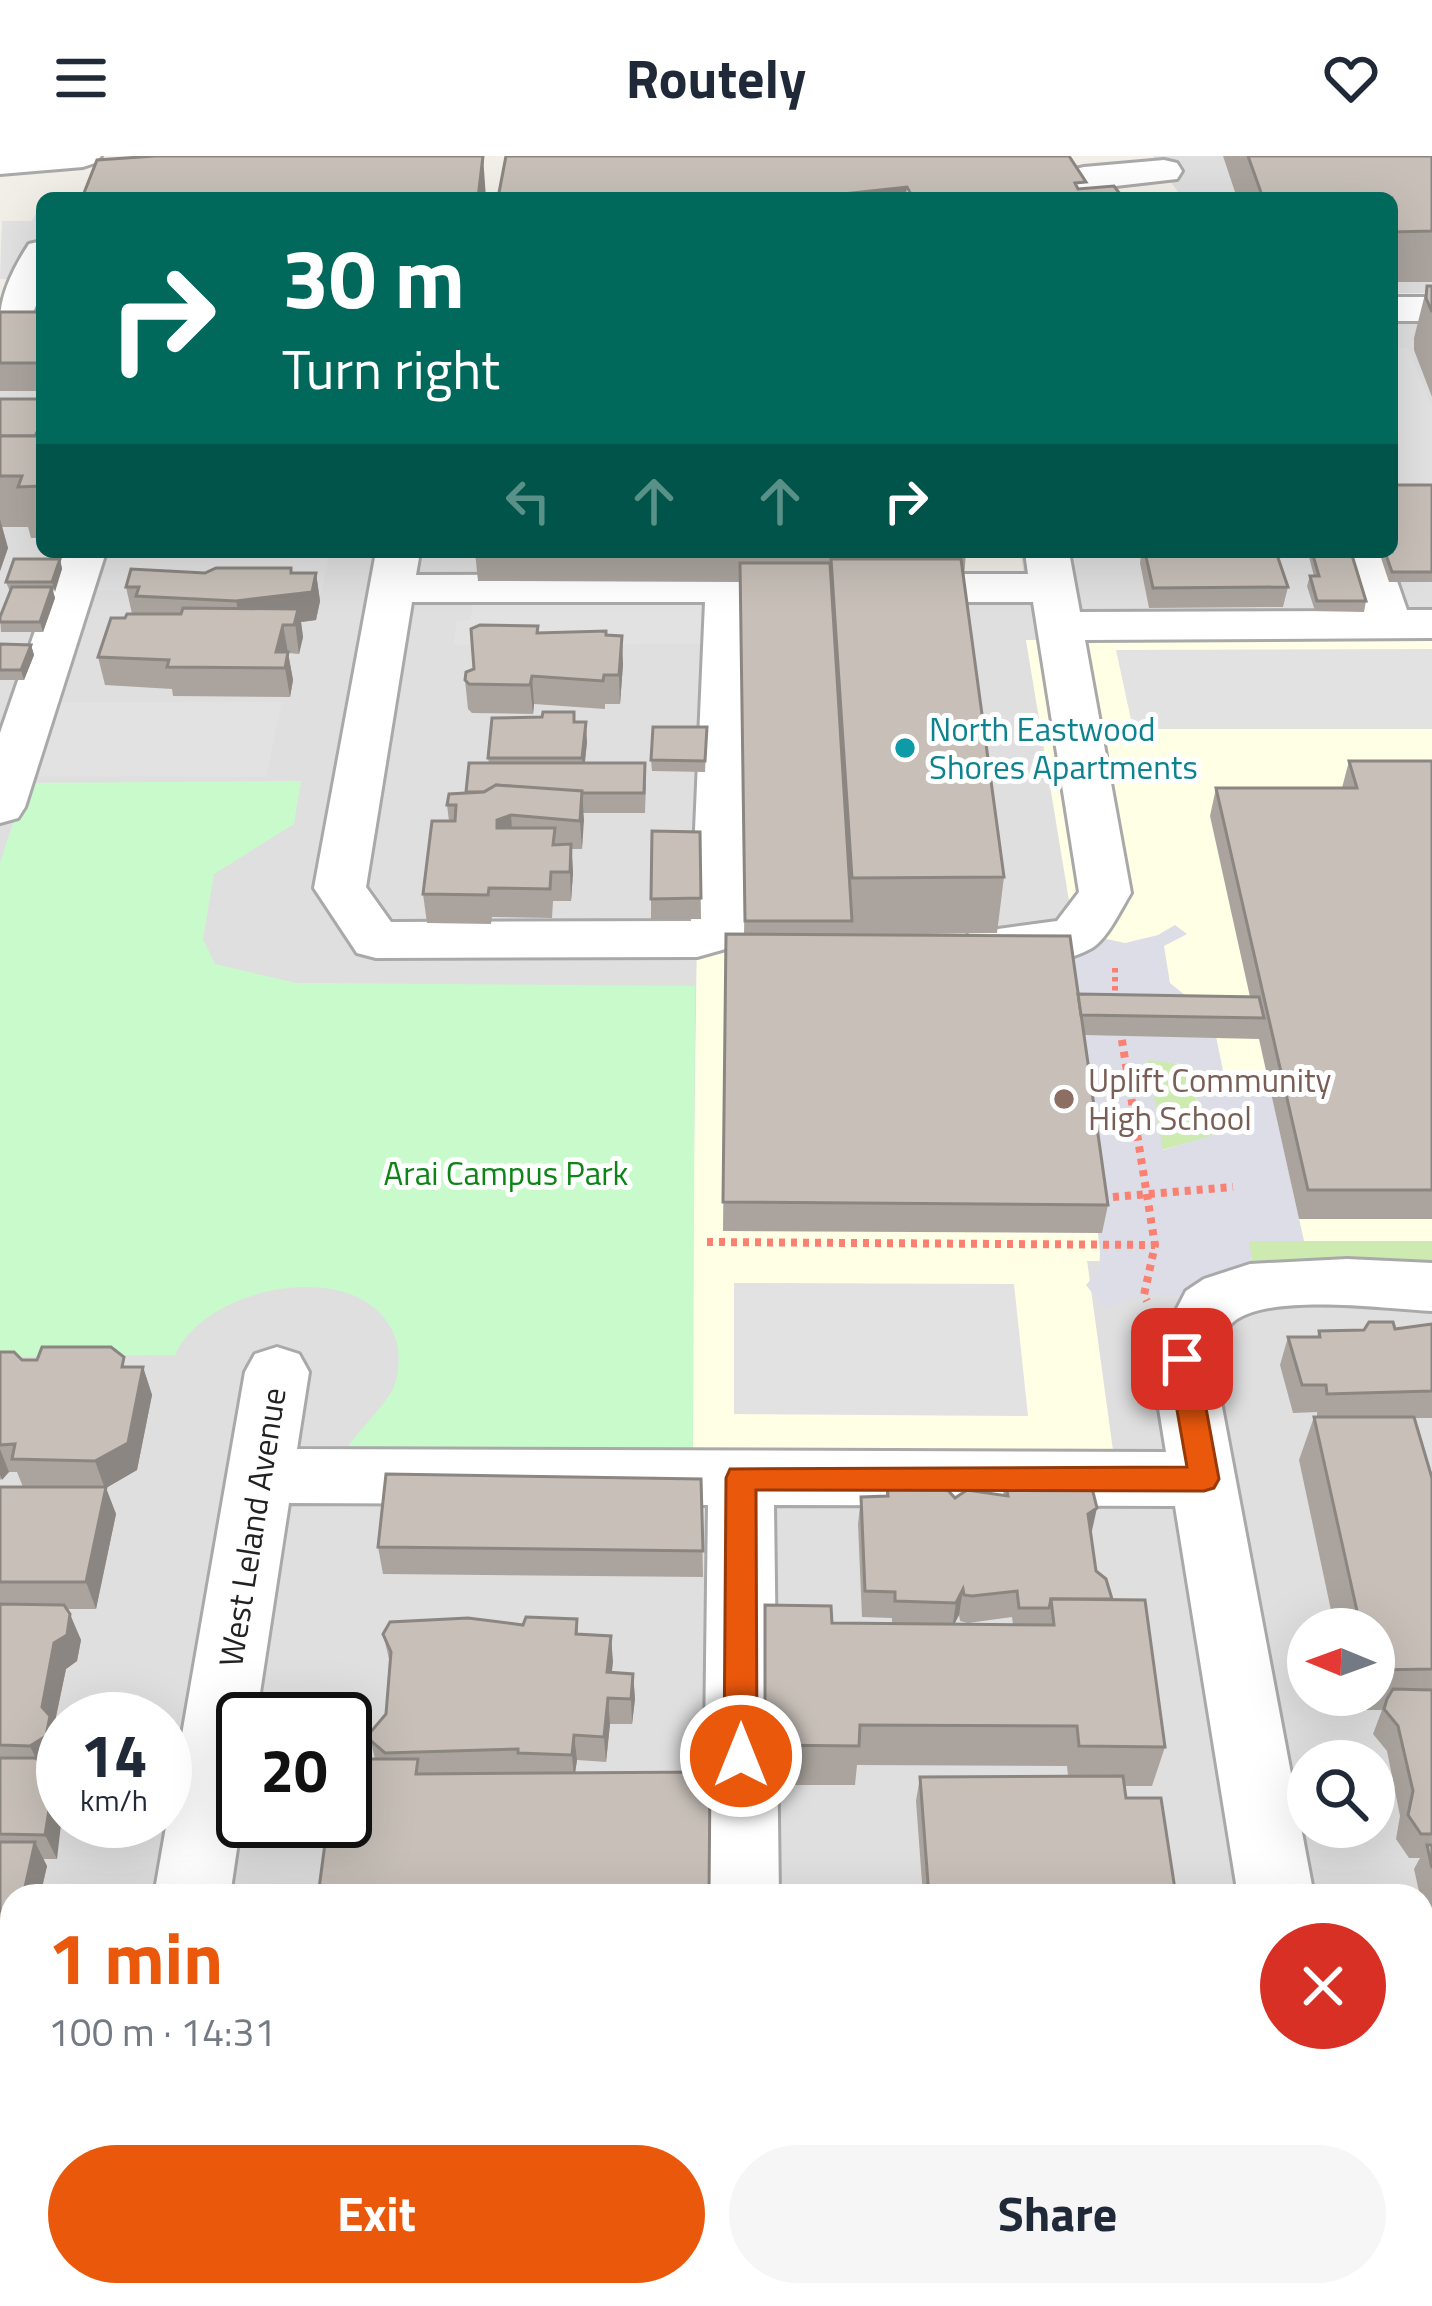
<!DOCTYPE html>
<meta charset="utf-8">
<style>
:root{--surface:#fff;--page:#f6f6f7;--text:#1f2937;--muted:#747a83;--accent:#ea580c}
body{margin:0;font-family:"Titillium Web",sans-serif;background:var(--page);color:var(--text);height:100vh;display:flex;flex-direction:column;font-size:45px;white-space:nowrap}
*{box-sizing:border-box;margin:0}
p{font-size:39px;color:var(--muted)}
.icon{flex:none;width:66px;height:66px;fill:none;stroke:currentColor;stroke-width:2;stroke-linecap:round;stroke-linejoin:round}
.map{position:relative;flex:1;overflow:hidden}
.drawer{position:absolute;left:0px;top:1728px;width:1434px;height:423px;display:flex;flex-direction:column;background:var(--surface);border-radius:36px 36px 0 0;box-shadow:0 12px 48px #0002}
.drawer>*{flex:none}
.hud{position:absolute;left:36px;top:36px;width:1362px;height:366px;border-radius:18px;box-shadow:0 12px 48px #0002;background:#00695c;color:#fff;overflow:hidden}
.needle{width:78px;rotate:271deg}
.buttons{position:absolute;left:1287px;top:1452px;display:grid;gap:24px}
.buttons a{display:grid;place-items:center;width:108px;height:108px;border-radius:50%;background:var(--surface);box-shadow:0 12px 48px #0002;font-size:60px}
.speed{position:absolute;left:36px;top:1536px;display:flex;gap:24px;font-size:60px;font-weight:700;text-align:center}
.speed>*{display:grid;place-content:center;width:156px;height:156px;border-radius:50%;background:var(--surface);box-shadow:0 12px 48px #0002;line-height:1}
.speed small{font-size:30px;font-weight:400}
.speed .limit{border:6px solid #111;border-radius:18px;background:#fff;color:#111}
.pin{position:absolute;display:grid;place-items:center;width:102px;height:102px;color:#fff;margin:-51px;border-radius:24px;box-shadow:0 6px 18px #0006}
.me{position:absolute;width:132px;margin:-66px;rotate:0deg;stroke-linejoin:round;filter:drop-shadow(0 0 9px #0008)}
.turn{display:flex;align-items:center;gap:42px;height:252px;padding:0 48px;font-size:54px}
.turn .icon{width:156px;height:156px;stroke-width:2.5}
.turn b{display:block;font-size:84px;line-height:102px}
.lanes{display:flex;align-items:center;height:114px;padding:0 48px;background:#0003;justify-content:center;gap:60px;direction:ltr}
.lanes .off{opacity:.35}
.round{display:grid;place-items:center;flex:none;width:126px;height:126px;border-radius:63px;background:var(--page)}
.summary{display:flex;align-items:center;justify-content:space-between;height:204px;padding:0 48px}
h1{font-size:72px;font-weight:700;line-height:90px;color:var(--accent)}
.primary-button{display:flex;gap:24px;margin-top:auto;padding:24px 48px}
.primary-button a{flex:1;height:138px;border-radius:72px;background:var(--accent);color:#fff;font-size:48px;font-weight:700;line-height:138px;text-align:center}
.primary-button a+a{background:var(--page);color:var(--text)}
header{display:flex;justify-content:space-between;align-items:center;height:156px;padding:0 48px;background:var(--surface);font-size:54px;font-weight:700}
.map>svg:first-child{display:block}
</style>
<header><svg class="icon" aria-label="menu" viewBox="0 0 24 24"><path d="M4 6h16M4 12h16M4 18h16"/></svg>Routely<svg class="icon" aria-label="heart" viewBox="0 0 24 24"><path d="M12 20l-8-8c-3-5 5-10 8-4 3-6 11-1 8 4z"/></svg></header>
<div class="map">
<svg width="1432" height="2150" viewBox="0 0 1432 2150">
<rect width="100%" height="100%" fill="#f2efe9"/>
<g fill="#e0dfdf" fill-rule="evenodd">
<path d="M1153,0h279v137h-40v-95h-210z"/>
<path d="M1392,168h40v315l-406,1 49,291 -378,9 -7,519 425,6 -28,-204 345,2v1043h-1432v-1979h42v225h389l594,28 -5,-28h372zM1308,1473h66v66h-66zM63,1563h102v102h-102zM243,1563h102v102h-102zM1308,1605h66v66h-66zM12,1740h1410v399h-1410z"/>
</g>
<path fill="#ffffe5" d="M1432,483v624l-345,-2 28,205 -425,-6 7,-521 377,-8 -48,-291z"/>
<g fill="#cdebb0">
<path d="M1147,903l33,5 33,72 -51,14z"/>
<path d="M1248,1085h184v21l-180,-1z"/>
</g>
<path fill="#c8facc" d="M301,625l-7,43 -80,50 -11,65 12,25 81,19 399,3 -2,463 -346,-1c13,-19 35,-39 46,-59 6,-12 7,-33 4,-46 -25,-90 -190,-61 -222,12l-175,2v-494l26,-80z"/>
<g fill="#e2e2e2">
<path d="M42,44v79h-42l2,-58h30z"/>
<path d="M1392,192h16l24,59v85h-40z"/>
<path d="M109,396h221l-9,41 -225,-2z"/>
<path d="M702,444v44l-249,1 4,-24 13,-1 4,-19z"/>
<path d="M1432,493v80h-299l-17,-79z"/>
<path d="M57,546h225l-16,75 -233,-1z"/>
<path d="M734,1127l280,1 14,132 -294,-2z"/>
</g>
<path fill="#dddde8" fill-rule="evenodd" d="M1175,769l12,9 -23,12 6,37 42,34 16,78 44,1 32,145h-55l5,31 -68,25 -42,-2 -40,13 -18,-23 13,-15 1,-17 -31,-297 24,-20 32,7 33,-8zM1148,904l32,4 33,71 -50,15z"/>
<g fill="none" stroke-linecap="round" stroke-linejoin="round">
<defs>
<g id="minor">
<path d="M0,0h101l-6,7 -12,4 -83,7z"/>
<path d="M1164,4l13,3 5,8 -5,8 -70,8 7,11h-36l-12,-20 5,-8 13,-3z"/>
<path d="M42,85c0,30 3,55 -14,80h-28c0,-27 14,-54 29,-77z"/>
<rect x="1392" y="141" width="40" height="24"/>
<path d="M62,396h44l-81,255 -7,11 -18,5v-90z"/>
<path d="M376,396h44l-4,23 353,-1 16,4 7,10 -7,10 -35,4 -6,331 -8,13 -39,11 -321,1 -19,-5 -43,-65zM412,446h293l-14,319 -300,1 -25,-35z"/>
<path d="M1025,396h44l11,60 282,-1 -19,-59h44l20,58h25v28l-347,2 46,253c-10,16 -23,45 -39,55 -33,19 -88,20 -123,11l-8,-13 8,-13 88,-12 22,-29 -46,-290h-150l-16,-4 -7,-10 7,-10 16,-4h145z"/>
<path d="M1347,1103l85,4v48c-45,-2 -171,-20 -202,14 -8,9 -12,24 -17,34l101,537h-76l-63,-390 -401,-1 5,391h-76l5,-391 -419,-2 -33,216h-13v89l-13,88h-76l91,-524 10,-18 22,-7 22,7 10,18 -12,77 869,3 -15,-93 35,-68 18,-12 46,-15z"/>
<path d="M86,2139h84l-2,11h-84z"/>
<path d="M336,2139h84l-1,11h-84z"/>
<path d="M1303,2139h84l2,11h-84z"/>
</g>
</defs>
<use href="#minor" stroke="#a9a9a9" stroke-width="6"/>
<path stroke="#fa8072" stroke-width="6" stroke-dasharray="4.5 4.5" stroke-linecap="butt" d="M1115,812v31"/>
<g stroke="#fa8072" stroke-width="8" stroke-dasharray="6 6" stroke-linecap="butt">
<path d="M1115,840v5"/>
<path d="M1120,872l35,217 -11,50 3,6"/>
<path d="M1101,1042l132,-11"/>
<path d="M707,1086l448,3"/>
</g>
<use href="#minor" fill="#fff" fill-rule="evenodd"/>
</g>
<g fill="#aba49e" fill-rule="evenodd">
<path d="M1223,0h209v126h-40v-84h-155z"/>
<path d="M1427,130h5v111l-18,-47v-12z"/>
<rect x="0" y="156" width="42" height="79"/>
<path d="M0,243h42v139h-11l-3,-11h-26l6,21 -8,23z"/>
<path d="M1432,329v97h-43l-10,-30h13z"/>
<path d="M475,396h491l-2,26 40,299 -7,56 -146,2 227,59 172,3 -40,-181 6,-28h126l7,-27h83v458h-133l-40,-180 -175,-4 24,170 -6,28 -379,-2 3,-297h19l-5,-352 -262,-1z"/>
<path d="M1109,396h167l12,35 -5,20 -134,1 -9,-45 1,-8 -31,1z"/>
<path d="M1310,396h41l15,49 -2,11 -49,-1 -8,-25 3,-10h4l-5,-19z"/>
<path d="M60,403l2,10 -9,23 2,6 -12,34h-42l-1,-15 10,-25 -4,-10z"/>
<path d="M205,417h111l4,28 -4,19 -15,2 2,15 -4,17 -11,-1 5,27 -3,17 -117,-1 -1,-7 -67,-4 -7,-28 34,-43 -6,-27z"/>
<path d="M538,470l1,7 67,2 17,29 -3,40h-15v5l-71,-5 -1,10 -61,-1 -4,-4 -3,-29 9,-11z"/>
<path d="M0,488l31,1 3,10 -10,25h-24z"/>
<path d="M574,566l13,20 -2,21 61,20 -1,30h-62l-1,36h-10l1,24 -2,28h-18l-1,17 -60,-1 -1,7 -64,-1 -4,-29 26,-73 -2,-16 19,-12 23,-30 -1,-5z"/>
<path d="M707,571l-2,45 -53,-1 -1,-11z"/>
<path d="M700,676l1,87h-50v-20z"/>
<path d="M1432,1168v94h-17l17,60v476l-10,-49v-9h-2l-6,-27 6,-11h-11l-13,-19 4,-23 -13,-65 -14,-17 9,-24h-29l-4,-15h25v-66h-39l-36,-169 15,-43h3v-5l-24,1 -13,-48 8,-28h29l2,-6 76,-2z"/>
<path d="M0,1196l22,8 121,7 9,28 -15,75 -31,18 10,26 -20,95h-30l15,31 -4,21 -11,8 -12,57 7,15 -3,20 -11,6 11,23 -1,69h-14l4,7 -7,30h-28v39h-12v-448h23l-6,-15h-8l-9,8z"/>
<path d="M701,1323l2,98 -320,-3 -5,-27z"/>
<path d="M1005,1324l86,55 5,36 16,29 53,147 -13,39h-28l2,12 50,98h-253l-7,-95 4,-24 148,-1 -1,-10 -210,-1 -2,20h-91l1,-180 67,18 60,1v-6l-30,-1 -4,-93 3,-27 25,-1 1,-11 68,13 48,-2zM959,1459l1,6 8,2 44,-6 1,8 -59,-1z"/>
<path d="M577,1463l1,15 33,2 1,36 21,2 2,25 -3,25h-22l-4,38 -29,-2 -2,13 134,123 -334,-137 -6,-25 17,-20 4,-51 -7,-29 140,-9z"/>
<rect x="0" y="1784" width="12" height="86"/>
<path d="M910,2139h197l1,11h-197z"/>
</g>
<g fill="#8b8681">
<path d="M483,0l3,42h-8z"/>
<path d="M907,31l-1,11h-100z"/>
<path d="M0,363l8,29 -8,23z"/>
<path d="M60,403l2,10 -7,23 -3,-10z"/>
<path d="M316,417l4,28 -4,19 -15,2 2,15 -4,17 -4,-31 -53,6 -6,-28 59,-7z"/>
<path d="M52,431l3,11 -12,34 -3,-10z"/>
<path d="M283,469l10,55 -3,17 -5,-29 -9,-16z"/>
<path d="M622,480l1,28 -3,40 -1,-29z"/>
<path d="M31,489l3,10 -10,25 -3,-10z"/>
<path d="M532,520l2,28 -1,10 -3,-29z"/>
<path d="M586,566l1,20 -4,36 -1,-20z"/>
<path d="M582,635l2,29 -2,29 -2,-28z"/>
<path d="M511,659l2,29 -14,13 -2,-37z"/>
<path d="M571,688l2,29 -2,28 -1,-29z"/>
<path d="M143,1211l9,28 -15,75 -31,18 10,26 -20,95 -10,-27 19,-93 -10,-28z"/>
<path d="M0,1293l9,23 -7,8 -2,-5z"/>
<path d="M1097,1352l-6,27 -3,-21z"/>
<path d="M963,1433l-4,26 -7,14 4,-26z"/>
<path d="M70,1458l11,26 -4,21 -11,8 -12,57 7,15 -3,20 -11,6 11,23v6l5,11 -6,52 -12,-24 -3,-64 -12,-25 12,-39 12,-64z"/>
<path d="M611,1480l2,26 -4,35 -2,-25z"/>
<path d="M633,1518l2,25 -3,25 -1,-25z"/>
<path d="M608,1542l2,26 -4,38 -2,-25z"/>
<path d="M574,1579l3,25 -3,20 -2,-25z"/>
<path d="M35,1686l12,24 -7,30h-17z"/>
</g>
<g fill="#c7bfb8" stroke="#8b8681" stroke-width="3">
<path d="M155,0h328l-5,42h-396l15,-38z"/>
<path d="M506,0h563l17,26 -11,1 3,6 36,-3 9,12h-210l-6,-11 -101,11h-308z"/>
<path d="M1248,0h184v75l-40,1v-34h-129z"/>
<path d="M1427,130h5v26l-6,-14z"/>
<rect x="0" y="156" width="42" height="51"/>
<path d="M0,243h42v24l-7,13h-35z"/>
<path d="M39,271h3v59l-24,1 4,-11h-22v-40h36z"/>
<path d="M1392,329h40v87h-40l-7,-20h7z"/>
<path d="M1145,396h131l12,35 -135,1z"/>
<path d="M1312,396h39l15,49h-49l-7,-25h9z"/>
<path d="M14,403h46l-8,23h-46z"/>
<path d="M831,403h130l43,318 -152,1z"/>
<path d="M740,407h90l22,358h-107z"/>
<path d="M216,412h75v5h25l-4,19 -76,9 -100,-5 3,-9h-13l5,-18 74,4z"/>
<path d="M12,431h40l-12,35h-40v-5z"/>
<path d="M183,452l115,1 -4,16h-11l-7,27h12l-3,16 -118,-1 2,-7 -71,-3 13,-39h14l2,-4h54z"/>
<path d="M480,469l58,1 -1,7 69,-2v4l16,1 -3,39h-15l-1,6 -71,-5 -2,9 -61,-1 -4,-4 1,-8 8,-3 -3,-40z"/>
<path d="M0,488l31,1 -10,25h-21z"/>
<path d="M543,556h31v10h12l-4,36h-94l4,-40 50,-1z"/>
<path d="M653,571h54l-2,34 -54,-1z"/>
<path d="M1349,605h83v429h-124l-92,-402h141z"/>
<path d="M469,607h176l-1,30h-62l-86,-8 -12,7h-18z"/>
<path d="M496,629l86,6 -2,30 -69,-6 -14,5v8h58l-2,17 18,-1 -1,28h-19l-1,17 -61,-1 -1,7 -65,-1 9,-73h23l1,-16h-9l2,-11 35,-2z"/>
<path d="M652,675l48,1 1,66 -50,1z"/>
<path d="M726,778l344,2 38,269 -385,-3z"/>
<path d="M1078,838l181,3 5,21 -183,-3z"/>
<path d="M1369,1166h24l2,7 37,-5v67l-105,3 -1,-9h-24l-14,-48h32l-1,-6 45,-1z"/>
<path d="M42,1191h69l13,10 -2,10h21l-15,76 -33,18 -83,-2 3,-15 -15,1v-93h14l8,8h15z"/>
<path d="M1314,1261h100l18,61v191l-58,1v-41h-13z"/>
<path d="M386,1318l315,5 2,72 -325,-4z"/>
<path d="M1005,1324l79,2 9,10 4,16 -9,6 8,57 10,8 6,20h-61l-2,9h-30l-2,-17 -45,5 -8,-1 -1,-6 -7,14 -61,-2v-9l-30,-1 -4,-94 27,-1 -1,-11h56l12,13 12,-8 41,6z"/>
<path d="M0,1331h106l-20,95h-86z"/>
<path d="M1051,1443l94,1 20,147 -86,-1 -2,-20 -217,-1 -1,21 -94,-1v-140l66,1 1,17 222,2z"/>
<path d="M0,1448l64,1 6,9 -3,21 -13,8 -12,64 8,9 -4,20 -16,10 -30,-1z"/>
<path d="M526,1461l51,2 -1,15 35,2 -4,36 26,2 -2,25 -23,-1 -4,39 -30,-2 -2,20 -54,-2v-4l-133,4 -14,-12 -2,-7 17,-20 5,-62 -8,-18 7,-12 78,-4 55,7z"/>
<path d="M1393,1533l39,1v144h-11l-13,-19 5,-24 -15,-65 -14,-17 3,-10z"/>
<path d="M0,1602h35l11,7v21l7,-1 -8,50 -45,-1z"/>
<path d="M345,1603h73l-2,15 294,-2 -1,124h-391l10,-75h17z"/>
<path d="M1123,1620l3,22h35l15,98h-247l-9,-119z"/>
<path d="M0,1686h35l-12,54h-11v15l-12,1z"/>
<path d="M1427,1689h5v23z"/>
<rect x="0" y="1784" width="12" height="71"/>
<path d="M505,2139h309l1,11h-310z"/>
<path d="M921,2139h186l1,11h-186z"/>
</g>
<path fill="#ea580c" stroke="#983908" stroke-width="3" d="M1182,1192l10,3 5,8 22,120 -5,9 -10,3 -448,-1 1,266 -5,11 -11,4 -12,-4 -5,-11 2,-278 4,-9 457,-2 -19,-108 4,-8z"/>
<circle fill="#0f9aa8" stroke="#fff" stroke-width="4.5" cx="905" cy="592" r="12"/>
<circle fill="#8d6e63" stroke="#fff" stroke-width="4.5" cx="1064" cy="943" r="12"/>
<g text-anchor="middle" stroke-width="10" stroke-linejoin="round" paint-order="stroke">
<g font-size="33" fill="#0d838f" stroke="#fff" text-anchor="start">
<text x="929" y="585">North Eastwood<tspan x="929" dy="38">Shores Apartments</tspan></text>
</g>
<g font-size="33" fill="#785e54" stroke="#fff" text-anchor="start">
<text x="1088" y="936">Uplift Community<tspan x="1088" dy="38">High School</tspan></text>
</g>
<g font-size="33" fill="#0c8416" stroke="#fff">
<text x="506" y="1029">Arai Campus Park</text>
</g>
<g font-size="33" fill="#222" stroke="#fff">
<text transform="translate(252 1371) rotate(-81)" y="12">West Leland Avenue</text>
</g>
</g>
</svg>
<div class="buttons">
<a><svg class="needle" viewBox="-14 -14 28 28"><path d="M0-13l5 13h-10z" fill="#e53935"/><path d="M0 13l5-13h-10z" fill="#747a83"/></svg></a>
<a><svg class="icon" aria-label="search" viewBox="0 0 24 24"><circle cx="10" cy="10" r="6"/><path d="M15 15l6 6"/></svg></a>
</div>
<div class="speed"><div>14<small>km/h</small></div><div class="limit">20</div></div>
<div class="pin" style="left:1182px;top:1203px;background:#d93025"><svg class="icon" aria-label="arrive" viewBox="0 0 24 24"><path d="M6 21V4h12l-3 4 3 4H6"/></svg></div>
<svg class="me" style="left:741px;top:1600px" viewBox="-20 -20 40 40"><circle r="17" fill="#ea580c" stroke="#fff" stroke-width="3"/><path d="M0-11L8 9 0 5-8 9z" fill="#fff"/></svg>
<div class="hud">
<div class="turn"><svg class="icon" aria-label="right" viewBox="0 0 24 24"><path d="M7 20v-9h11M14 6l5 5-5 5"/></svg><div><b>30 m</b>Turn right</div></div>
<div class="lanes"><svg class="icon off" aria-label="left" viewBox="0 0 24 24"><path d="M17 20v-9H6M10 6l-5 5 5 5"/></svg><svg class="icon off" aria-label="ahead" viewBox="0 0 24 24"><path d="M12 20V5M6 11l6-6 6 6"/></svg><svg class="icon off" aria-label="ahead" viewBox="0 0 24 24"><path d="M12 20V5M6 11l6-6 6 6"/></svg><svg class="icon" aria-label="right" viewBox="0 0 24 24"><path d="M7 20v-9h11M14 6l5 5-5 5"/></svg></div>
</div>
<section class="drawer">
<div class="summary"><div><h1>1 min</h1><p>100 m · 14:31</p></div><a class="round" style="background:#d93025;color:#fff"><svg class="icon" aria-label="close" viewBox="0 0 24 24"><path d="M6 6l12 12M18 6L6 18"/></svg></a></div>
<div class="primary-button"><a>Exit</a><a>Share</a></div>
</section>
</div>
